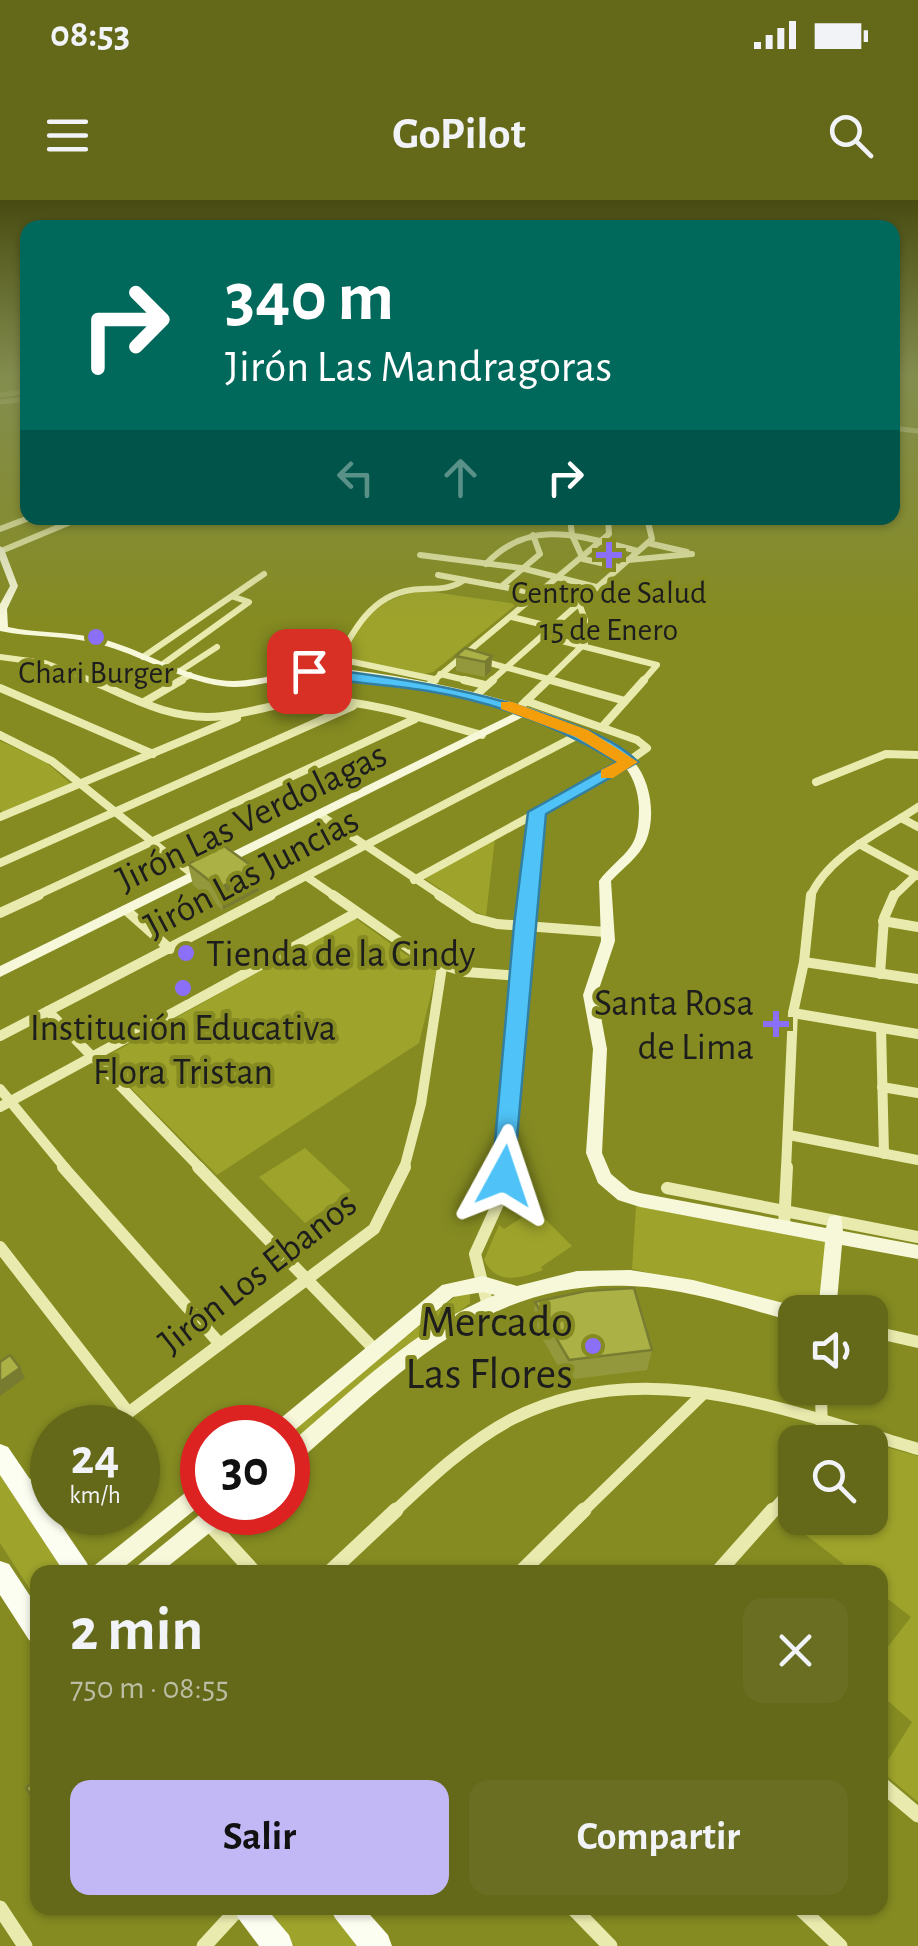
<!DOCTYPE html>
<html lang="es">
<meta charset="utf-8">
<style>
:root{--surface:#646819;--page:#6a6e22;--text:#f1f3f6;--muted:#bbbea2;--accent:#c3b8f6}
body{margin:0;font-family:"Alegreya Sans",sans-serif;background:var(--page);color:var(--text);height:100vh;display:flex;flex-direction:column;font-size:38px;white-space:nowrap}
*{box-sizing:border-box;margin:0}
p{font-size:32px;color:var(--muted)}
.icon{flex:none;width:55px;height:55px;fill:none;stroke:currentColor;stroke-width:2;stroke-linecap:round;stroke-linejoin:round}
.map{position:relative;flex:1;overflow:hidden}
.side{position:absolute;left:30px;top:1365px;width:858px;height:350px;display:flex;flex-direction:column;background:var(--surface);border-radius:20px;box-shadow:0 2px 8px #0004}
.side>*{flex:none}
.top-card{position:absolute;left:20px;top:20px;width:880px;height:305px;border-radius:20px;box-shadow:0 2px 8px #0004;background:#00695c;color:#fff;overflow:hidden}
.controls{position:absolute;left:778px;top:1095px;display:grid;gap:20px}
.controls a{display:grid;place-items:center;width:110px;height:110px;border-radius:20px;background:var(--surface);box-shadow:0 2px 8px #0004;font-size:50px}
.speed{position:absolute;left:30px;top:1205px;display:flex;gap:20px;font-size:50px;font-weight:700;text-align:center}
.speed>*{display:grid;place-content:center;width:130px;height:130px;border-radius:50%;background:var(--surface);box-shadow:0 2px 8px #0004;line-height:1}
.speed small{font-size:25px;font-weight:400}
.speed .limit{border:15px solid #d22;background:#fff;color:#111}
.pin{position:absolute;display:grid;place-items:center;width:85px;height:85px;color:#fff;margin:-42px;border-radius:20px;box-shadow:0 5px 15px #0006}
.me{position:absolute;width:110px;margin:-55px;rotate:5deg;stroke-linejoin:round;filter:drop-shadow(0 0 8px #0008)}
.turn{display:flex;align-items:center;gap:35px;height:210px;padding:0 40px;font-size:45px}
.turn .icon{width:130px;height:130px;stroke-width:2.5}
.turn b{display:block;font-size:70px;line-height:85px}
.lanes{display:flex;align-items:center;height:95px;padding:0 40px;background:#0003;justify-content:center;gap:50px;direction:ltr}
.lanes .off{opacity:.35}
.round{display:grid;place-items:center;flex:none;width:105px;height:105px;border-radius:20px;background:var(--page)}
.summary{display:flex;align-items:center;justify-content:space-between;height:170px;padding:0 40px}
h1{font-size:60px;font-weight:600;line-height:75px}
.cta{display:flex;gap:20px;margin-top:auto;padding:20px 40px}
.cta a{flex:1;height:115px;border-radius:20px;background:var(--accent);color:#111;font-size:40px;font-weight:600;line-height:115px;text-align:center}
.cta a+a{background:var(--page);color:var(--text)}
.status{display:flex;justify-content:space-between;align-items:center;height:70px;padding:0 50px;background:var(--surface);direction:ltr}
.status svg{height:28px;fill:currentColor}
header{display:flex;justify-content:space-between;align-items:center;height:130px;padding:0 40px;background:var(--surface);font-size:45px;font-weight:600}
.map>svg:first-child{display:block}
</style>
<div class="status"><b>08:53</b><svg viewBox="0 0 49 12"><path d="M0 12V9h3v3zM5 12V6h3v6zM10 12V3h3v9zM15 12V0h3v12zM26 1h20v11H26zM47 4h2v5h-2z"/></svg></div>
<header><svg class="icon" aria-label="menu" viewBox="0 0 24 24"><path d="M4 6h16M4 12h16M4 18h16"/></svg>GoPilot<svg class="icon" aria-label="search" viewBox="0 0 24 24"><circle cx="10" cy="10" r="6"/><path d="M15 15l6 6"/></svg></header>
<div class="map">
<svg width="918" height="1746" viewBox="0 0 918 1746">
<rect width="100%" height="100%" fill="#858b21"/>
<g fill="#9ea32b">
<path d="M426,391l91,13 -84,68 -13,3 -75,-17 -2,-5c22,-38 38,-57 83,-62z"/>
<path d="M0,541l46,21 26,23 -68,28 -4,-3z"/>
<path d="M495,638l-9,78 -15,-6 -47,-32z"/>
<path d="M355,718l50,36 32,16 -18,73 -202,132 -115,-116z"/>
<path d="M305,948l46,43 -46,32 -46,-46z"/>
<path d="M636,1006l190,36 -6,70 -188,-43z"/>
<path d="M535,1009l37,37 -31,21 2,3c-22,8 -46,16 -59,-10l15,-35 5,4z"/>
<path d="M470,1091v12l-182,147v-17l173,-141z"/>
<path d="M870,1243l48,13v346l-37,-31 31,-49 -32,-28v-37l31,-40 -31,-24v-21h-26l-78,-60 19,-21v27h75z"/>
<path d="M0,1273l66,99h-28l-1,28 -37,-57z"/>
<path d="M263,1708h65l32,38h-66z"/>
</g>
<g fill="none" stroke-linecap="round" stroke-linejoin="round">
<g stroke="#e9ebae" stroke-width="5">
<path d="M0,195l28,-4"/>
<path d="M0,202l28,-3"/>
<path d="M892,228l26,3"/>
</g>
<g stroke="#e9ebae" stroke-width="6">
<path d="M570,318l2,17 11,24 36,8"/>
<path d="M0,329l29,-11"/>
<path d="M648,343l39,9"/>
<path d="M1,351l79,-33"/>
<path d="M420,355l101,13 75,19"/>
<path d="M628,360l64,-6"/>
<path d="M486,364c45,-48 96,-27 152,-13"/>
<path d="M438,375l103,19"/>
<path d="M503,385l37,-31 -7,-19"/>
<path d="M512,417l40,10"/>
<path d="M542,436l115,29 -15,17"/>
<path d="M0,457l45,6 51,19"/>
<path d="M143,457l121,-83"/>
<path d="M339,459l95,20"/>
<path d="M479,460l80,22"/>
<path d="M163,464l86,-62 -15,-5"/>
<path d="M180,471l37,-24"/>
<path d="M332,471c18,-34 36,-75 79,-81 19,-3 36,2 53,-10"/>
<path d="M440,474l34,8"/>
<path d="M177,482l13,-7"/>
<path d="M432,482l177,-148 -1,-16"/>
<path d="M490,482l162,-143 -5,-21"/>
<path d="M545,482l40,-39v-23l-6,-17"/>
</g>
<g stroke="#e9ebae" stroke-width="8">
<path d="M91,480c42,19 84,42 132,36 34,-4 65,-17 100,-16 54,2 107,21 159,35"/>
<path d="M464,480l21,5"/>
<path d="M550,480l75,21"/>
<path d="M428,486l7,-6"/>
<path d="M0,488l153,66"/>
<path d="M475,496l18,-16"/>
<path d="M526,501l111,39 10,8 -14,10"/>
<path d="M144,502l38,-22"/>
<path d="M522,505l26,-25"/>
<path d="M603,526l41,-46"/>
<path d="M0,535l52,26 144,116"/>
<path d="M816,582l70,-28 32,1"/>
<path d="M320,615l123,82"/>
<path d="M0,617l237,-99"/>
<path d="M901,618l17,9"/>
<path d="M859,644l59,32"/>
<path d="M0,663l353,-157"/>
<path d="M307,677l29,20"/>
<path d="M414,680l216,-118"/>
<path d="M33,697l382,-178"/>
<path d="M266,697l316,-164"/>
<path d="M527,697l10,-86"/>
<path d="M810,697c18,-42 71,-65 108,-90"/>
<path d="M893,697l23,-22"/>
</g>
<g stroke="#e9ebae" stroke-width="10">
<path d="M333,695l93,65 40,12 55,4"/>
<path d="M439,695l35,23 23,6 109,8"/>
<path d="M126,710l44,39"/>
<path d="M0,713l39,-18"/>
<path d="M883,721l35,6"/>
<path d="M804,762l114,17"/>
<path d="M880,774l4,-56 10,-23"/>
<path d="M48,811l153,158"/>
<path d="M793,813l125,21"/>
<path d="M881,828l3,126"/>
<path d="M0,836l271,-141"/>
<path d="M882,887l36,6"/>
<path d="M0,889l66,80"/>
<path d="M0,907l356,-194"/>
<path d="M789,935l129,25"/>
<path d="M404,969l17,-65 21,-137"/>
<path d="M505,969l22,-274"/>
<path d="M786,969l7,-156 11,-51 7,-67"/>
</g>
<g stroke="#e9ebae" stroke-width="12">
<path d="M63,967l157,177"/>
<path d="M198,967l179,185"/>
<path d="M667,988l251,49"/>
<path d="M784,1026l3,-59"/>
<path d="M0,1047l128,165"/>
<path d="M487,1102l-12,-48 26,-57 4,-30"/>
<path d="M870,1131l48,11"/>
<path d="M821,1188l1,54"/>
<path d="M108,1228l266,-199 31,-62"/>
<path d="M25,1290l27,-20"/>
<path d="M393,1313c36,-34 75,-71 119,-94 130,-67 277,-8 406,30"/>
<path d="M581,1313l123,-120"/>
<path d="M771,1313l24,-27"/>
</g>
<g stroke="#e9ebae" stroke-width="15">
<path d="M208,1322l46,50"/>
<path d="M330,1372l66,-62"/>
<path d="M521,1372l63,-62"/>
<path d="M718,1372l55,-62"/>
<path d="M880,1583l38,32"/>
<path d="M0,1708l25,38"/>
<path d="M573,1708l37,38"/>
<path d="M800,1708l40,38"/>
<path d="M204,1746l35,-38"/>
</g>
<g fill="#f7f8d9" fill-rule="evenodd">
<path d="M0,346l4,3 14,37 -11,23 1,18c32,7 65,4 98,13 38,11 74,34 114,40 36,5 70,-13 106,-12 70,3 263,41 308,94 17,19 22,55 12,79 -7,16 -23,27 -35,40l4,60 -18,54 10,54 -5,104 9,21 19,16 10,3 186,35 3,-11 6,-2 6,2 2,14 75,14v14l-76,-14 -6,67h-18l7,-70 -185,-35 -22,-7 -20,-17 -12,-30 7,-104 -10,-54 18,-54 -2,-60c9,-13 23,-22 32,-35 7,-10 8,-25 8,-38 -2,-61 -64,-76 -112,-93l-527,262v-11l517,-254c-63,-19 -130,-38 -196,-38 -34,0 -65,17 -99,12 -43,-6 -81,-31 -123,-42 -32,-9 -66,-6 -99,-13v-27l10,-18 -10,-26z"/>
<path d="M630,1070l63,10 102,26 6,2 2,4h-8v10c-54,-15 -109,-34 -165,-36 -146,-7 -233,90 -335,178l-7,2v-21c64,-54 128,-119 207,-150l-12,-3 -30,5 -163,137 -2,1v-7h-14l2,-6 166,-137 41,-9 34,10 60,-15z"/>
<path d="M202,1282v22l-84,68h-26l3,-7 100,-80z"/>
<path d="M203,1312h27l-3,7 -66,53h-26l3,-7z"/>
</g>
<g fill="#fdfef2" fill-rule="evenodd">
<path d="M0,1244l8,3 79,116 3,9h-26l-64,-97z"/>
<path d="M0,1361l9,3 29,44v36l-9,-4 -29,-45z"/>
<path d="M233,1708h33l23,27 4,11h-34l-21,-28z"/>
<path d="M330,1708h34l24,27 4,11h-35l-22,-28z"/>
</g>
</g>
<g fill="#94983c">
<path d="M456,456h36l-1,15 -6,6 -29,-6z"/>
<path d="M188,664l68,5 3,22 -36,19 -30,-25z"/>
<path d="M535,1102l117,48 -5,20 -81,10 -33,-58z"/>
</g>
<g fill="#787c31">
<path d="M492,456l-1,15 -6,6v-15z"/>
<path d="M256,669l3,22 -36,19 -4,-22z"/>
<path d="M20,1168l5,10 -25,18v-14z"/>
<path d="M156,1708h9l-7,7 -5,-3z"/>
</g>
<g fill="#acb146" stroke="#787c31" stroke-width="2.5">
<path d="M465,448l27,8 -7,6 -29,-6z"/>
<path d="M224,646l32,23 -37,19 -31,-24z"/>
<path d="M634,1088l18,62 -83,10 -34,-58 51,-11z"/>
<path d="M10,1155l10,13 -20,14v-20z"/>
<path d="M38,1577v28l-12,-17z"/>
</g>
<linearGradient id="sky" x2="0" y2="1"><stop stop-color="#494c12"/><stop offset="0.42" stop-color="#838d4e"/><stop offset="1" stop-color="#838d4e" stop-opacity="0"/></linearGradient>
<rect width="918" height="421" fill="url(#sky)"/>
<path fill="#4fc3f7" stroke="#337fa1" stroke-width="2.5" d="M309,467c83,10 161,21 241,49 30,11 65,23 88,46l-92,52 -33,369h-17l-4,-7 22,-251 14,-113 89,-50c-57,-35 -123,-60 -189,-71 -41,-7 -84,-8 -125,-17l-2,-3z"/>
<path fill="#f59e0b" d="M501,502h11l76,28 50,32 -25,16h-12v-8l16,-8 -41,-25 -75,-28z"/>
<g fill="#8b6ff7" stroke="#858b21" stroke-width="4">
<path d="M604 340h10v10h10v10h-10v10h-10v-10h-10v-10h10z"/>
<circle cx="96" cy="437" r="10"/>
<circle cx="186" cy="753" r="10"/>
<circle cx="183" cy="788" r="10"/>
<path d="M771 809h10v10h10v10h-10v10h-10v-10h-10v-10h10z"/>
<circle cx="593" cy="1146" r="10"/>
</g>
<g text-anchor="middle" stroke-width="8" stroke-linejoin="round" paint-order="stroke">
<g font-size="32" fill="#1d1d1d" stroke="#858b21">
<text x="609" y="403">Centro de Salud<tspan x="609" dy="37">15 de Enero</tspan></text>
<text x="96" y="483">Chari Burger</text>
</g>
<g font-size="38" fill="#1d1d1d" stroke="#858b21">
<text transform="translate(251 616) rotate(-26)" y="13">Jirón Las Verdolagas</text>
<text transform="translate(251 672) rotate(-28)" y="13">Jirón Las Juncias</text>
<text transform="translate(257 1072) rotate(-38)" y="13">Jirón Los Ebanos</text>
</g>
<g font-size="38" fill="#1d1d1d" stroke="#858b21" text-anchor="start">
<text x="206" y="766">Tienda de la Cindy</text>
<text x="754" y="815" text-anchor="end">Santa Rosa<tspan x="754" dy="44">de Lima</tspan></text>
<text x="183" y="840" text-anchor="middle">Institución Educativa<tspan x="183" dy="44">Flora Tristan</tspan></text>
</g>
<g font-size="45" fill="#1d1d1d" stroke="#858b21" text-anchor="end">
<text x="573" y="1136">Mercado<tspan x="573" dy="52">Las Flores</tspan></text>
</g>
</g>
</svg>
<div class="controls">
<a><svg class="icon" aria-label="sound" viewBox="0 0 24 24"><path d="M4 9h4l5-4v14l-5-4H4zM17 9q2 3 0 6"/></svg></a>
<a><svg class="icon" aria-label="search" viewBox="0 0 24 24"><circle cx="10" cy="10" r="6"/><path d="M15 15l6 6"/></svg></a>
</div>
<div class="speed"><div>24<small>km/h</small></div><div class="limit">30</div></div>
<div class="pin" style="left:309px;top:471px;background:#d93025"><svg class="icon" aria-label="arrive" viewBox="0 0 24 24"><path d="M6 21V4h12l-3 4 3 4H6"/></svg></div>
<svg class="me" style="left:504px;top:976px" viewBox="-20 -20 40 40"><path d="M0-17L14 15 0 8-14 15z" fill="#4fc3f7" stroke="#fff" stroke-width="4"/></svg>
<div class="top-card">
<div class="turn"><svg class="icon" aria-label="right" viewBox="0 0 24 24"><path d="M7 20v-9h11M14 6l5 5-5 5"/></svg><div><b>340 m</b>Jirón Las Mandragoras</div></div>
<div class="lanes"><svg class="icon off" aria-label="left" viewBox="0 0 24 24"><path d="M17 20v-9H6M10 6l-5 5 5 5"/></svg><svg class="icon off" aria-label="ahead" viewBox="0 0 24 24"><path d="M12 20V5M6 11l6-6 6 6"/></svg><svg class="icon" aria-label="right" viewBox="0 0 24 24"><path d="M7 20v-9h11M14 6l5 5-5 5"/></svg></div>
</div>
<section class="side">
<div class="summary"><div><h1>2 min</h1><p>750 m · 08:55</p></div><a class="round"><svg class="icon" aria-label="close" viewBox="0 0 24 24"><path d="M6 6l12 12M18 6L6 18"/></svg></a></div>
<div class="cta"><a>Salir</a><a>Compartir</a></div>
</section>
</div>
